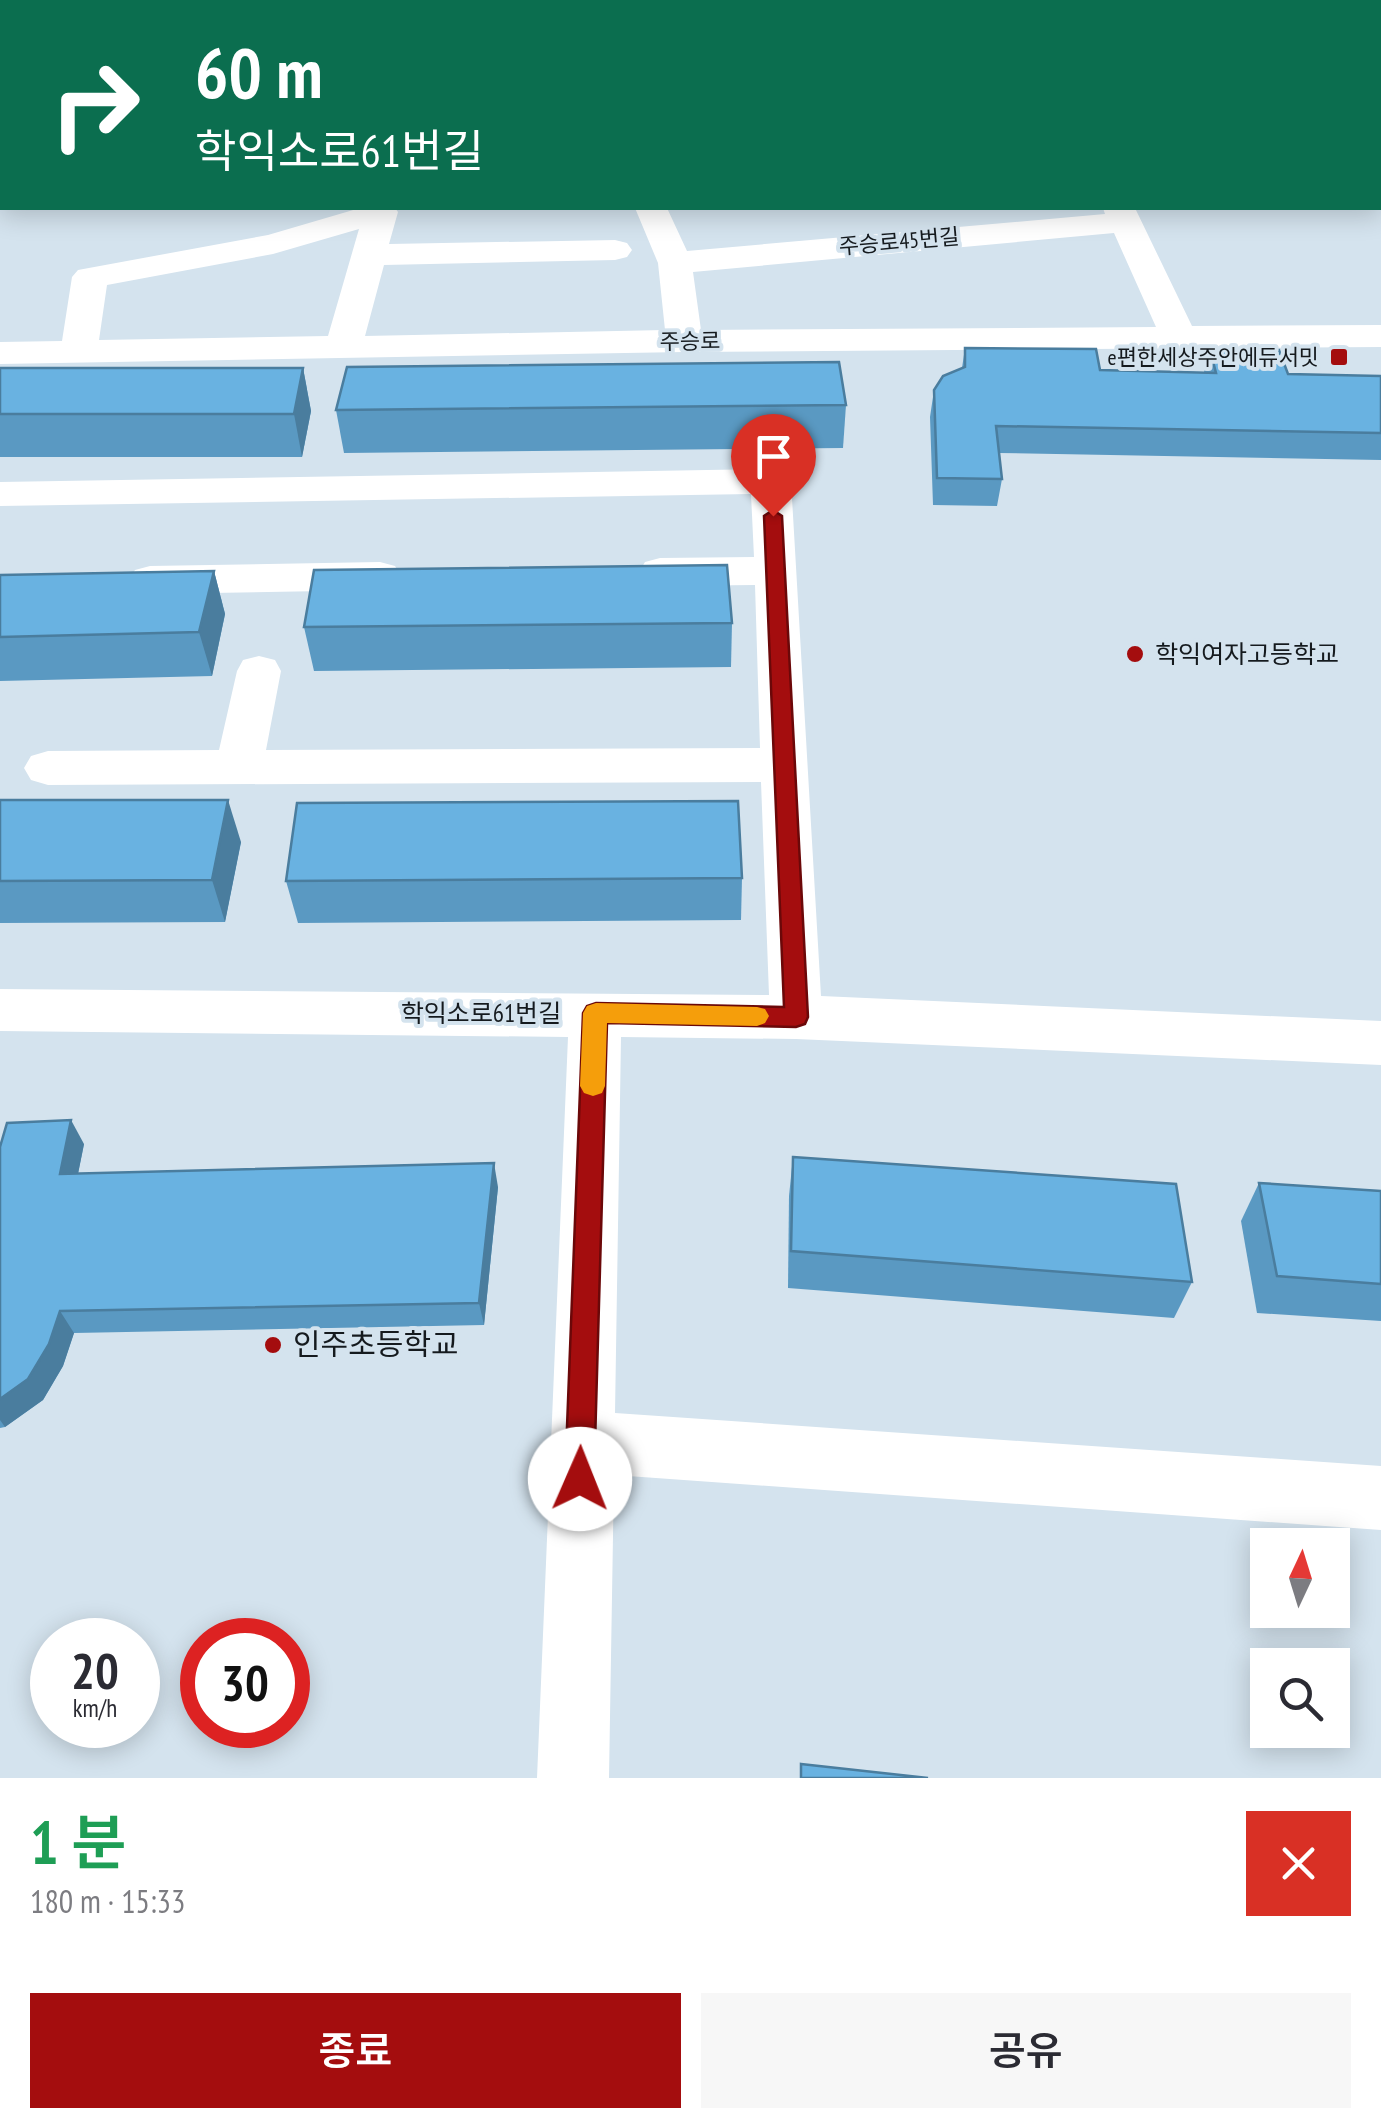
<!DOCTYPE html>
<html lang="ko">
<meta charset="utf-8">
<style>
:root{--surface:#fff;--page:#f7f7f7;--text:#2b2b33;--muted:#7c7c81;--accent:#a40d0e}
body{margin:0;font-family:"PT Sans Narrow","Noto Sans KR",sans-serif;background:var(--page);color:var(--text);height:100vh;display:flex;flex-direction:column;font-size:38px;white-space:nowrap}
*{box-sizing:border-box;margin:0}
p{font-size:32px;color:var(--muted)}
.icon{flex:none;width:55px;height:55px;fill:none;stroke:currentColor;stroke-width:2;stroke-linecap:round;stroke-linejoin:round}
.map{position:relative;height:1778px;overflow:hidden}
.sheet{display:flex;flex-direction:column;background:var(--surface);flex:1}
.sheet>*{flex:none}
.guide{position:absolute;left:0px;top:0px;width:1382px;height:210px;box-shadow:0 5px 25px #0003;background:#0b6e4f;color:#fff;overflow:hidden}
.needle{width:65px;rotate:4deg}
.buttons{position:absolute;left:1250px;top:1528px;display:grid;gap:20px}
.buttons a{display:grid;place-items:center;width:100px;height:100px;border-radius:0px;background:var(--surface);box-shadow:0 5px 25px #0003;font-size:50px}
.speed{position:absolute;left:30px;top:1618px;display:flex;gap:20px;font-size:50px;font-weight:700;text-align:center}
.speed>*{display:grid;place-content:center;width:130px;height:130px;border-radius:50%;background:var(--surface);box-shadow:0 5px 25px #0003;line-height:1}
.speed small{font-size:25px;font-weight:400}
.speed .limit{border:15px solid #d22;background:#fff;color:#111}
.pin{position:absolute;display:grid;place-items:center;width:85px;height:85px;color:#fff;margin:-102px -42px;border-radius:50% 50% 50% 0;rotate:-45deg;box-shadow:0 0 10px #0007}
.pin .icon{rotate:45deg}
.me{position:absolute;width:110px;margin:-55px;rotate:1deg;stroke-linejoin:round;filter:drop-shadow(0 0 8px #0008)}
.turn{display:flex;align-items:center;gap:35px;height:210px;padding:0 30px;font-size:45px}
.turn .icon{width:130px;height:130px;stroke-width:2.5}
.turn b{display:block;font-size:70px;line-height:85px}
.round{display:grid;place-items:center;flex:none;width:105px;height:105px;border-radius:0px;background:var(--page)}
.head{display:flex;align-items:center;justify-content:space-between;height:170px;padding:0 30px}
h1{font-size:60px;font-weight:600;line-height:75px;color:#1e9e55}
.button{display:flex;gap:20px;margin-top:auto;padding:20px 30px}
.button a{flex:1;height:115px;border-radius:0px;background:var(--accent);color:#fff;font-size:40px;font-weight:600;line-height:115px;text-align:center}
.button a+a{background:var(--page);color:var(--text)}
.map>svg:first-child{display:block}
</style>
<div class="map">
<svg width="1381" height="1778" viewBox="0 0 1381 1778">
<rect width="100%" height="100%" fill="#d4e3ee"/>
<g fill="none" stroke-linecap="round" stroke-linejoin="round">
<g fill="#fff" fill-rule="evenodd">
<path d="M486,0h36l1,2h-35z"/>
<rect x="660" y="0" width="28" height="2"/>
<rect x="1029" y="0" width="28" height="2"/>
<rect x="0" y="114" width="2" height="18"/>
<path d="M360,208h35l3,4 -9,32 226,-4 12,3 5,7 -5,7 -12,3 -231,5 -19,71 300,-6 -7,-67 -23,-55h32l20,43 418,-37 -2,-6h32l57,118 189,-1v22l-697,5 -684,12v-22l62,-1 10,-64 6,-7 190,-35zM359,229l-31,107 -229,4 8,-55 166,-31zM1114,233l42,94 -455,3 -8,-58z"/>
<path d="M771,469l14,3 6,9 30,515 560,25v44l-585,-26 -175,-2 -6,376 766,53v64l-767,-55 -5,303h-72l31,-741 -568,-6v-42l769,6 -8,-213 -713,3 -17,-5 -7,-12 7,-12 17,-5 171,-1 18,-79 6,-11 16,-4 16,4 6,11 -15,79 494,-2 -5,-163 -95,1 -15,-4 -6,-10 6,-10 15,-4 94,-1 -3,-63 -751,12v-24z"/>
<path d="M380,562l15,4 6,10 -6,10 -15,4 -230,4 -15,-4 -6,-10 6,-10 15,-4z"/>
</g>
</g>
<g fill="#5a99c2">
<rect x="942" y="0" width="99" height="2"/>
<path d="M965,348l135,22 104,2 6,-22 78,24 93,2v84l-382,-7 3,26 -5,27 -64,-1 -3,-88 4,-27 28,-22z"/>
<path d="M0,368h303l8,43 -9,46h-302z"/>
<path d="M846,405l-3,43 -499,5 -8,-43z"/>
<path d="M214,571l11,43 -13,62 -212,5v-106z"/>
<path d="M732,623l-1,44 -417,4 -10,-44z"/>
<path d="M0,800l241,42 -16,80 -225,1z"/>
<path d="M742,878l-1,42 -443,3 -12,-42z"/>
<path d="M84,1144l-6,30 420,13 -14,138 -410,8 -11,33 -20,34 -38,27 -5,1v-281z"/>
<path d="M793,1157l399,125 -18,36 -386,-30 1,-92z"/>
<path d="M1259,1183l122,8v130l-124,-8 -16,-92z"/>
</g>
<g fill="#4a7d9e">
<path d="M1022,0h19v2h-23z"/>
<path d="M303,368l8,43 -9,46 -8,-43z"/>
<path d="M214,571l11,43 -13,62 -13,-44z"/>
<path d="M228,800l13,42 -16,80 -13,-42z"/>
<path d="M71,1120l13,24 -11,54 -13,-24z"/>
<path d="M494,1163l4,24 -14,138 -5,-22z"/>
<path d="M60,1311l14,22 -11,33 -20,34 -38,27 -5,-7v-21z"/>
</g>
<g fill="#69b2e1" stroke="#4a7d9e" stroke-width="2.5">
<path d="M965,348l131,1 4,21 116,3 -6,-23h69l9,24 93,2v57l-385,-7 6,53 -65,-1 -3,-88 9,-14 22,-9z"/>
<path d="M839,362l7,43 -510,5 11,-43z"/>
<path d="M0,368h303l-9,46h-294z"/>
<path d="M727,565l5,58 -428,4 10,-57z"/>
<path d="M214,571l-15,61 -199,5v-62z"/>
<path d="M0,800h228l-16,80 -212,1z"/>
<path d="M738,801l4,77 -456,3 11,-78z"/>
<path d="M71,1120l-11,54 434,-11 -15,140 -419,8 -11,33 -21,35 -28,20v-252l7,-24z"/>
<path d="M793,1157l383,27 16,98 -401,-31z"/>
<path d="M1259,1183l122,8v93l-104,-8z"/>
<path d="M801,1764l127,14h-127z"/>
</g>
<path fill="#a40d0e" stroke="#6b0809" stroke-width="2.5" d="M773,510l9,6 26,501 -3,7 -9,3 -189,-4 -13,456 -4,10 -10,5 -11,-5 -4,-10 18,-466 4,-7 9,-3 188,4 -20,-491z"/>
<path fill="#f59e0b" d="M596,1003l161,4 8,2 4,7 -4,7 -8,3 -150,-3 -2,63 -3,7 -9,3 -9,-3 -4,-7 3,-73 4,-7z"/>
<g fill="#a40d0e" stroke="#d4e3ee" stroke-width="4">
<rect x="1329" y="347" width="20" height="20" rx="5"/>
<circle cx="1135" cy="654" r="10"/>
<circle cx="273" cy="1345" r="10"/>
</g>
<g text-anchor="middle" stroke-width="8" stroke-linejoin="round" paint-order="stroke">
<g font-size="22" fill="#151a1e" stroke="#d4e3ee">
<text transform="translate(899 241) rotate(-5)" y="8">주승로45번길</text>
<text transform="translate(690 341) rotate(-1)" y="8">주승로</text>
</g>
<g font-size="22" fill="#151a1e" stroke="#d4e3ee" text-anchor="end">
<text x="1319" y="365">e편한세상주안에듀서밋</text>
</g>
<g font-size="25" fill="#151a1e" stroke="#d4e3ee" text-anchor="start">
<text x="1155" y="663">학익여자고등학교</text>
</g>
<g font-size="25" fill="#151a1e" stroke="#d4e3ee">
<text x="481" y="1022">학익소로61번길</text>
</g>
<g font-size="30" fill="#151a1e" stroke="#d4e3ee" text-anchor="start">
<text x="293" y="1355">인주초등학교</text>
</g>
</g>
</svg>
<div class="buttons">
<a><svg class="needle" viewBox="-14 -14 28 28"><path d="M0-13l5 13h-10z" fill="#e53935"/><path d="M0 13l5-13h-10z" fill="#7c7c81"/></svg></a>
<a><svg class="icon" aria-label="search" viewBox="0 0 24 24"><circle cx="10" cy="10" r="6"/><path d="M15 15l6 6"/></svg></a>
</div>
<div class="speed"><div>20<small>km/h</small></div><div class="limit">30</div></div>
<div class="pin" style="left:773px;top:516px;background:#d93025"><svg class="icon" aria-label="arrive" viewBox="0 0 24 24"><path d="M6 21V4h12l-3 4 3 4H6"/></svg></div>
<svg class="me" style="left:580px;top:1479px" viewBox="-20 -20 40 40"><circle r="19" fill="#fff"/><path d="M0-13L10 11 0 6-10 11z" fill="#a40d0e"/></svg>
<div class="guide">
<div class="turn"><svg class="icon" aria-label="right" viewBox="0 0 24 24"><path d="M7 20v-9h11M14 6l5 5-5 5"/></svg><div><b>60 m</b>학익소로61번길</div></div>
</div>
</div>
<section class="sheet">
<div class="head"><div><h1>1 분</h1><p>180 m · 15:33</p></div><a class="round" style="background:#d93025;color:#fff"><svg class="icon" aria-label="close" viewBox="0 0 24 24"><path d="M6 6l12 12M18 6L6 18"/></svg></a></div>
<div class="button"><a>종료</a><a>공유</a></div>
</section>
